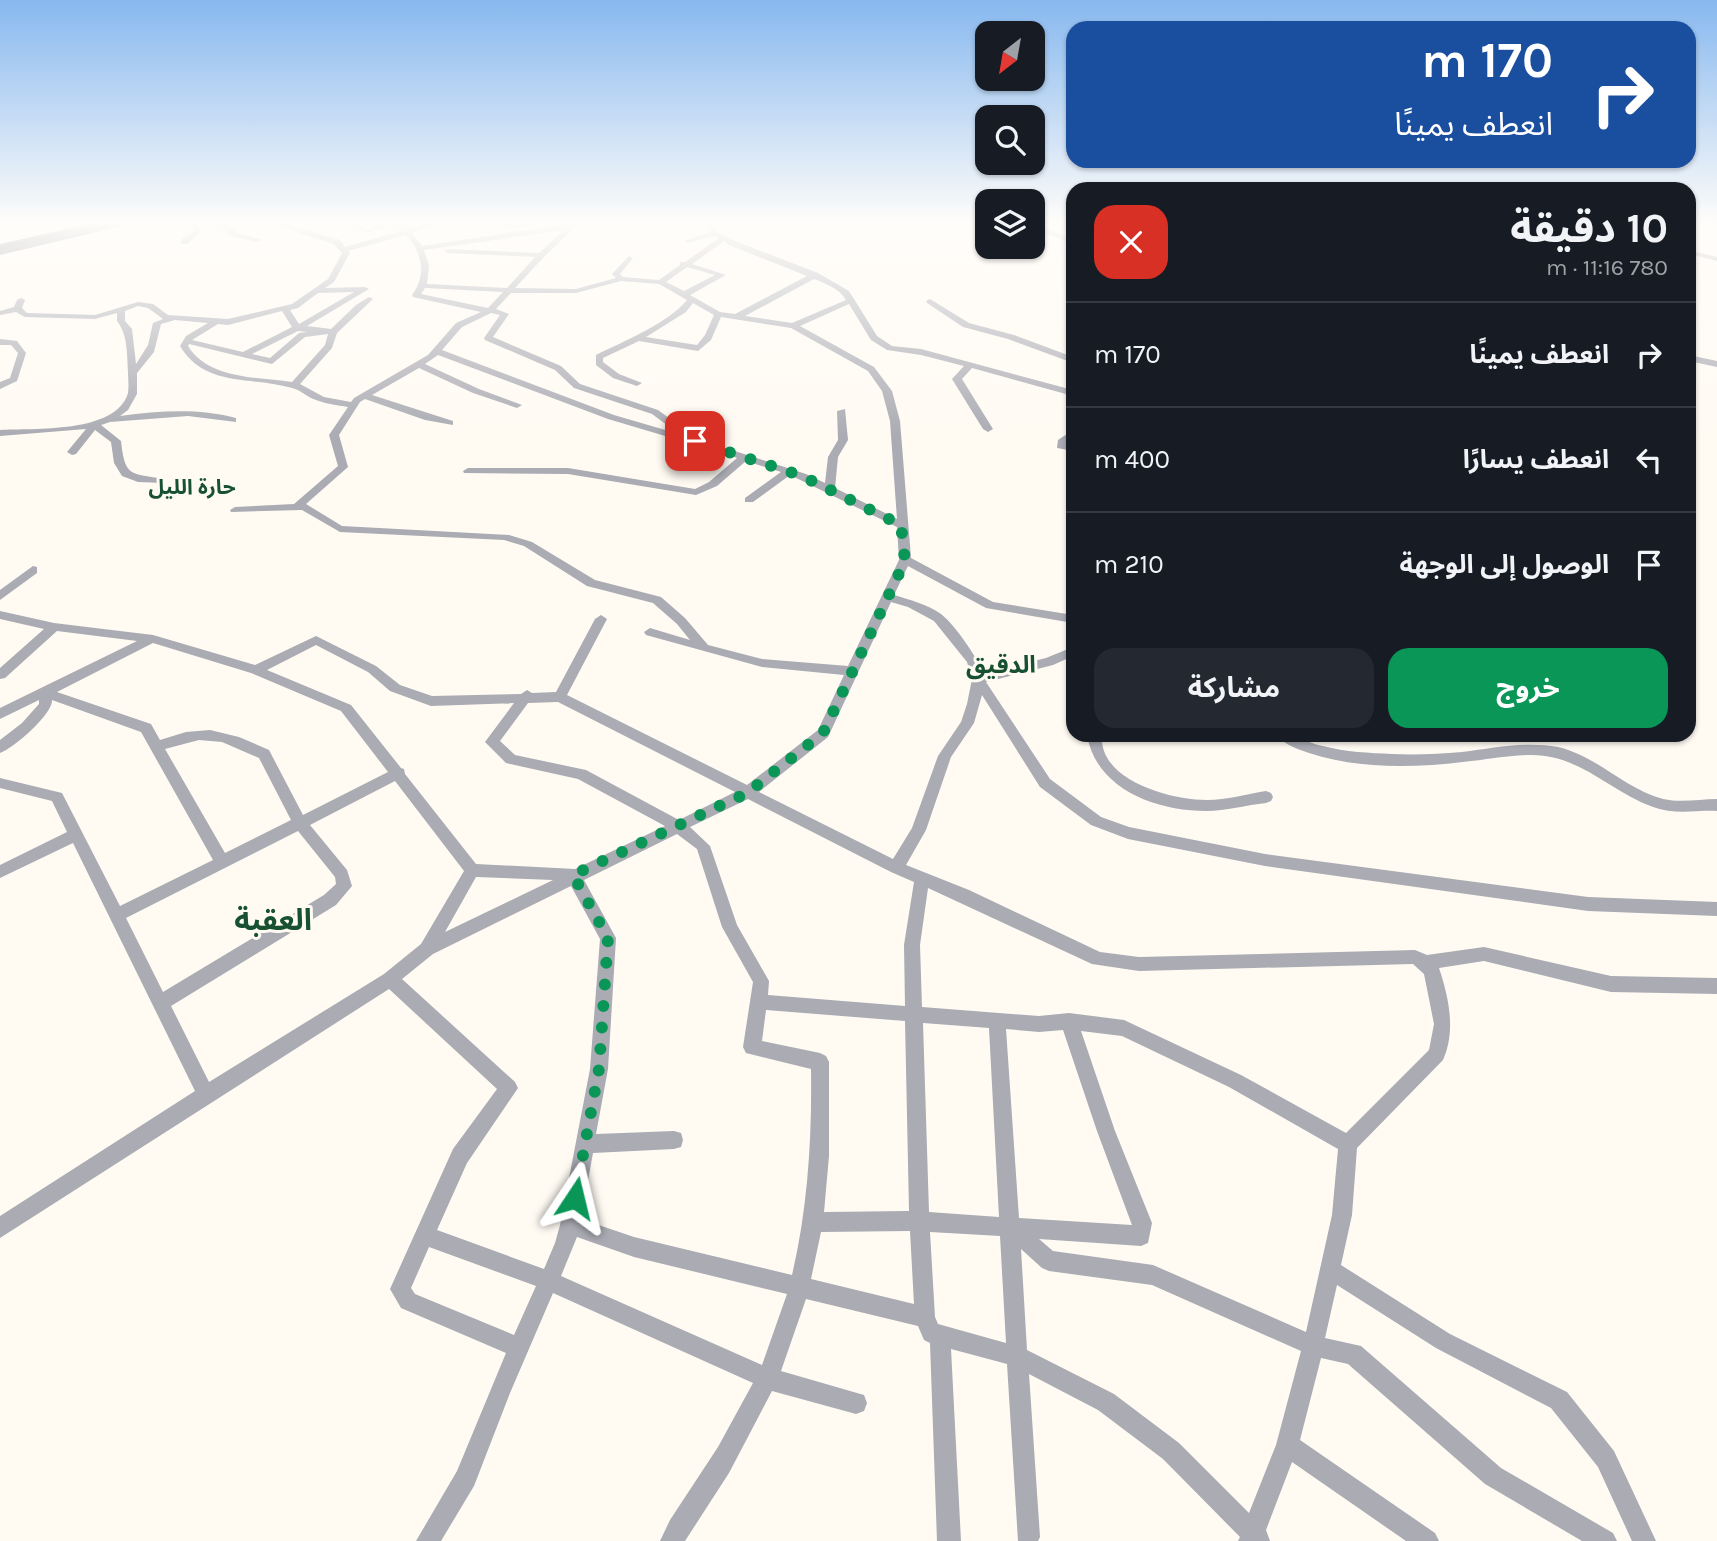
<!DOCTYPE html>
<html lang="ar">
<meta charset="utf-8">
<style>
:root{--surface:#171b24;--page:#242831;--text:#f1f3f6;--muted:#9ea1a6;--line:#363941;--accent:#0a9656}
body{margin:0;font-family:Karla,"Noto Sans Arabic",sans-serif;background:var(--page);color:var(--text);direction:rtl;height:100vh;display:flex;flex-direction:column;font-size:26px;white-space:nowrap}
*{box-sizing:border-box;margin:0}
p{font-size:23px;color:var(--muted)}
.icon{flex:none;width:38px;height:38px;fill:none;stroke:currentColor;stroke-width:2;stroke-linecap:round;stroke-linejoin:round}
.map{position:relative;flex:1;overflow:hidden;direction:ltr}
.panel{position:absolute;left:1066px;top:182px;width:630px;height:560px;display:flex;flex-direction:column;background:var(--surface);border-radius:21px;box-shadow:0 2px 5px #0004;direction:rtl}
.panel>*{flex:none}
.top-card{position:absolute;left:1066px;top:21px;width:630px;height:147px;border-radius:21px;box-shadow:0 2px 5px #0004;direction:rtl;background:#1a4fa0;color:#fff;overflow:hidden}
.needle{width:46px;rotate:211deg}
.tools{position:absolute;left:975px;top:21px;display:grid;gap:14px}
.tools a{display:grid;place-items:center;width:70px;height:70px;border-radius:14px;background:var(--surface);box-shadow:0 2px 5px #0004;font-size:35px}
.pin{position:absolute;display:grid;place-items:center;width:60px;height:60px;color:#fff;margin:-30px;border-radius:14px;box-shadow:0 4px 10px #0006}
.me{position:absolute;width:77px;margin:-38px;rotate:10deg;stroke-linejoin:round;filter:drop-shadow(0 0 5px #0008)}
.turn{display:flex;align-items:center;gap:24px;height:147px;padding:0 28px;font-size:32px}
.turn .icon{width:91px;height:91px;stroke-width:2.5}
.turn b{display:block;font-size:49px;line-height:60px}
.round{display:grid;place-items:center;flex:none;width:74px;height:74px;border-radius:21px;background:var(--page)}
.overview{display:flex;align-items:center;justify-content:space-between;height:119px;padding:0 28px}
h1{font-size:42px;font-weight:700;line-height:52px}
.cta{display:flex;gap:14px;margin-top:auto;padding:14px 28px}
.cta a{flex:1;height:80px;border-radius:21px;background:var(--accent);color:#fff;font-size:28px;font-weight:700;line-height:80px;text-align:center}
.cta a+a{background:var(--page);color:var(--text)}
ul{padding:0;list-style:none}
li{display:flex;align-items:center;gap:21px;height:105px;padding:0 28px;border-top:2px solid var(--line)}
li div{flex:1}
li b{display:block;font-size:26px}
li em{font-style:normal}
.map>svg:first-child{display:block}
</style>
<div class="map">
<svg width="1717" height="1541" viewBox="0 0 1717 1541">
<rect width="100%" height="100%" fill="#fffbf3"/>
<g fill="none" stroke-linecap="round" stroke-linejoin="round">
<g fill="#aaabb3" fill-rule="evenodd">
<path d="M190,222h6l6,9 -15,13h-6v-4l13,-9z"/>
<path d="M216,222h8l12,10 25,8 -4,2 -27,-6z"/>
<path d="M267,222h10l63,18 5,7 57,-16 -9,-7 -26,9 -26,-11h9l17,7c16,-6 28,-12 41,0l27,-7h10l-33,11 10,13 158,-24 -36,35 -29,31 61,1 40,-11 -4,-4 17,-18 4,2 -13,16 3,3 36,3 21,-15v-3h5l34,-24 -5,-2 -26,7 -4,-2 27,-9 -6,-10h7l6,10 17,9 83,32 31,18 28,45 15,10 29,3 152,41v6l-101,-28 -10,11 31,50 -5,3 -5,-3 -31,-50 12,-13 -43,-11 -34,-5 -16,-10 -22,-36 -49,22 74,41 18,24 8,30 11,137 82,44 80,13v8l-87,-15 -78,-42 -14,29c16,5 33,9 47,19 13,10 37,44 42,59l63,-15 27,-11v9l-20,9 -67,17 64,97 51,38 28,10 136,27 323,43 129,5v14l-129,-5 -323,-45 -137,-27 -37,-14 -51,-38 -58,-92 -8,28 -23,34 -25,73 -20,35 63,25 131,62 39,5 276,-7 12,5 57,-8 127,29 106,2v16l-106,-2 -127,-31 -45,7c10,30 17,63 4,92l-86,88 -5,67 -11,50 109,69 117,58 47,59 42,90h-24l-34,-74 -47,-59 -115,-60 -99,-63 -12,53 36,8 140,122 112,65 4,8h-35l-97,-57 -137,-120 -27,-6 -21,82 135,93 4,8h-33l-114,-79 -26,68 4,11h-32l2,-4 -77,-78 -65,-49 -69,-36 11,163 -2,4h-20l-11,-177 -56,-15 10,192h-24l-7,-198 -6,-3 -6,-14 -112,-27 -25,72 83,24 3,8 -3,8 -8,3 -84,-23 -43,82 -44,68h-25l10,-21 48,-73 35,-64 -200,-90 -43,100 -36,93 -33,55h-25l41,-70 49,-118 -105,-45 -11,-19 63,-140 44,-60 -108,-100 -389,249v-22l195,-125 -122,-248 -73,35v-13l67,-33 -15,-31 -52,-13v-10l62,15 58,113 93,-46 -72,-128 -89,-32c1,14 -38,48 -52,53v-13l22,-17 17,-19v-4l-39,19v-11l137,-67 -80,-10 -52,47 -5,1v-11l44,-39 -44,-10v-8l54,12 99,12 102,30 61,-29 60,30 24,19 32,11 89,-2 6,-4 5,3 24,-1 39,-73 6,-4 6,4 -40,76 180,90 71,-55 26,-55 -82,-8 -116,-32 -2,-3 6,-4 40,12 -13,-16 -24,-21 -66,-17 -63,-40 -20,-6 -164,-8 -38,-22 -71,2 -1,-2 5,-3 59,-3 44,-38 -9,-31 19,-28c-11,-2 -22,-3 -32,-7 -9,-3 -15,-10 -24,-12 -40,-12 -87,0 -112,-42l6,-10 22,-13 -33,-3 -14,4 -7,28 -17,21v21l-9,16 -8,6c40,-5 77,-8 116,2v4l-48,-6 -78,6 -9,3 20,16c4,37 10,32 43,38v4l-26,-1 -16,-6 -8,-13 -3,-21 -16,-12 -19,24 -4,1 -5,-3 19,-23 -86,7v-6c33,-2 116,4 128,-37 1,-7 0,-16 0,-21 -1,-17 0,-37 -11,-51v-8l-22,6 -70,-2 -9,-5 -16,3v-4l14,-4 3,-7 4,-2 4,2 -3,8 5,5 68,2 43,-13 15,2 15,11 60,4 64,-15 36,-25 14,-26 -8,-9zM564,230l-25,23 -91,-4 -4,2 4,2 87,4 -28,31 -80,-4 2,-18 -5,-16zM406,235c16,17 21,40 6,60l1,2 68,15 -25,11 -28,32 -74,43 -3,4 -27,-5 -24,-13 32,-36 5,-15 36,-34 -4,-2 -13,8 -25,24 -24,-3 62,-37 -4,-2 -40,1 9,-6 16,-29 -2,-2zM724,241l5,4 78,31 -72,38 -15,-2 -30,-17 36,-20 -34,-11zM687,267l28,8 -31,16 -18,-9zM814,279c12,5 25,9 32,21l-54,23 -47,-7zM621,281l38,3 28,16c-20,24 -63,41 -91,55v10l17,13 24,8 5,-3 -23,-9 -16,-12v-4l36,-17 59,10 13,-11 10,-23 70,11 77,43 14,20 8,30 7,98 -62,-31 3,-31 10,-17 -3,-31 -8,2 1,29 -10,17 -3,26 -19,-9 -108,-35 -40,-29 -78,-26 -19,-18 -68,-29 16,-23 -13,-5 15,-16h65zM425,288l78,4 -15,16 -67,-14zM354,292l-55,32 -9,-14 8,-2 20,-15zM693,303l21,12 -9,20 -8,10 -51,-8 40,-25zM138,306l10,2 15,11 -10,4 -5,22 -12,19 -4,-35 -7,-8v-10zM282,311l10,16 -49,25 -51,-12 26,-16 10,1zM491,313l9,2 -16,23 1,2 70,30 19,18 78,26 27,20 -65,-19 -172,-65 20,-23zM298,331l9,1 -8,1 -29,25 -18,-4zM328,334l-3,11 -33,37c-35,-5 -84,-3 -104,-36l1,-2 83,20 33,-27zM438,355l170,64 74,22h7l48,17 -28,24 -14,7 -127,-21h-100l-5,3 1,2 104,1 128,21 21,-9 29,-25 35,11 -36,26v4h8l37,-27 107,52 2,33 -51,106 -86,-7 -54,-14 -23,-27 -24,-21 -66,-17 -63,-38 -23,-7 -167,-9 -36,-22 42,-37 -9,-32 21,-33 5,-3 60,21 28,5v-4l-81,-26 47,-27 54,25 44,15 5,-3 -43,-16 -54,-25zM891,602l17,5 26,14 33,41 5,17 -5,25 -6,18 -23,34 -26,72 -19,31 -134,-67 69,-55zM153,643l98,30 90,38 47,61 -85,43 -34,-65 -30,-13 -29,-7 -24,2 -26,8 -9,-16 -94,-32zM316,645l52,27 22,19 41,15 83,-3 -29,39 21,21 72,16 87,47 -90,43 -99,-5 -71,-90 -1,-5 -3,-1 -50,-63 -84,-35zM558,702l177,90 -56,28 -93,-50 -71,-15 -15,-14 28,-38zM199,740l23,2 37,16 32,62 -66,33 -60,-104zM395,781l69,90 -43,73 -37,30 -175,108 -38,-76 165,-101 16,-19 -5,-16 -37,-45zM748,799l143,73 23,10 -10,63 1,61 -137,-11 1,-14 -32,-56 -27,-79 -20,-19zM298,831l37,46 1,7 -12,11 -161,97 -37,-74zM677,834l20,15 25,78 31,55 -10,65 3,6 65,16c1,69 -3,138 -19,206l-158,-38 -53,-18 12,-66 81,-4 7,-2 2,-7 -2,-7 -7,-2 -78,3 12,-65 8,-131 -32,-58zM476,877l77,3 -108,52zM571,886l29,53 -10,130 -30,156 -5,18 -11,26 -107,-39 30,-67 51,-75 -3,-6 -113,-103 31,-25zM928,888l164,76 47,7 274,-7 11,10 10,50 -5,26 -83,83 -105,-58 -117,-55 -55,-7 -30,3 -117,-9 -2,-62zM766,1010l139,11 4,190 -85,1 5,-56v-94l-3,-6 -6,-3 -58,-12zM923,1023l66,5 10,189 -70,-5zM1006,1029l33,3 24,-2 34,101 35,94 -113,-7zM1081,1031l41,5 107,51 109,62 -6,66 -26,117 -153,-67 -100,-14 -14,-12 102,7 7,-3 4,-20 -37,-92zM910,1231l4,73 -103,-25 10,-47zM930,1232l70,4 6,107 -68,-19 -3,-7zM577,1237l57,20 153,37 -25,71 -201,-89zM429,1247l107,39 -22,49 -99,-41 -4,-6zM1021,1249l21,19 7,3 103,14 149,66 -25,94 -27,68 -70,-70 -65,-49 -87,-44z"/>
<path d="M450,222l77,2 4,2 -4,2 -73,-4z"/>
<path d="M1056,222l17,2v5l-16,-5z"/>
<path d="M1032,223l41,16v5l-41,-16z"/>
<path d="M1689,250l28,7v4l-28,-7z"/>
<path d="M930,299l39,24 45,12 59,22v6l-65,-24 -45,-12 -36,-24 -1,-2z"/>
<path d="M0,339l17,2 9,12 -9,28 -17,8v-7l10,-4 8,-25 -7,-8h-11z"/>
<path d="M1689,355l28,6v6l-28,-6z"/>
<path d="M1073,430v8l-7,5 7,2v6l-16,-3 1,-8z"/>
<path d="M33,566l4,1v6l-37,27v-10z"/>
<path d="M1087,735h14c1,5 1,11 3,16 12,34 71,49 103,49 20,0 39,-6 59,-9l5,2 2,4 -2,4 -5,2c-20,2 -40,8 -60,8 -50,0 -110,-22 -119,-76z"/>
<path d="M1277,735c22,0 27,7 46,11 23,6 46,7 69,8 23,1 47,0 70,-2 32,-4 64,-11 96,-5 39,9 67,42 105,52 18,4 37,0 54,0v12c-21,-1 -43,4 -64,-4 -42,-15 -73,-52 -121,-52 -23,0 -46,5 -69,7 -50,6 -106,7 -154,-9 -11,-4 -25,-8 -32,-18z"/>
</g>
<path fill="#676978" fill-rule="evenodd" d="M120,222h19l-139,33v-6z"/>
<path fill="#4f5262" fill-rule="evenodd" d="M98,222h19l-117,28v-6z"/>
</g>
<linearGradient id="sky" x2="0" y2="1"><stop stop-color="#87b8ef"/><stop offset="0.51" stop-color="#fffdfa"/><stop offset="1" stop-color="#fffdfa" stop-opacity="0"/></linearGradient>
<rect width="1717" height="438" fill="url(#sky)"/>
<g fill="none" stroke-linecap="round" stroke-linejoin="round">
<path stroke="#0a9656" stroke-width="12" stroke-dasharray="0 21.6" d="M575,1198l24,-129 9,-131 -35,-63 174,-82 76,-60 82,-172 -4,-36 -99,-49 -107,-35"/>
</g>
<g text-anchor="middle" stroke-width="6" stroke-linejoin="round" paint-order="stroke">
<g font-size="21" font-weight="bold" fill="#185131" stroke="#fffbf3">
<text x="192" y="494">حارة الليل</text>
</g>
<g font-size="24" font-weight="bold" fill="#185131" stroke="#fffbf3">
<text x="1001" y="673">الدقيق</text>
</g>
<g font-size="30" font-weight="bold" fill="#185131" stroke="#fffbf3">
<text x="273" y="930">العقبة</text>
</g>
</g>
</svg>
<div class="tools">
<a><svg class="needle" viewBox="-14 -14 28 28"><path d="M0-13l5 13h-10z" fill="#e53935"/><path d="M0 13l5-13h-10z" fill="#9ea1a6"/></svg></a>
<a><svg class="icon" aria-label="search" viewBox="0 0 24 24"><circle cx="10" cy="10" r="6"/><path d="M15 15l6 6"/></svg></a>
<a><svg class="icon" aria-label="layers" viewBox="0 0 24 24"><path d="M12 4l9 5-9 5-9-5zM3 14l9 5 9-5"/></svg></a>
</div>
<div class="pin" style="left:695px;top:441px;background:#d93025"><svg class="icon" aria-label="arrive" viewBox="0 0 24 24"><path d="M6 21V4h12l-3 4 3 4H6"/></svg></div>
<svg class="me" style="left:575px;top:1198px" viewBox="-20 -20 40 40"><path d="M0-17L14 15 0 8-14 15z" fill="#0a9656" stroke="#fff" stroke-width="4"/></svg>
<div class="top-card">
<div class="turn"><svg class="icon" aria-label="right" viewBox="0 0 24 24"><path d="M7 20v-9h11M14 6l5 5-5 5"/></svg><div><b>170 m</b>انعطف يمينًا</div></div>
</div>
<section class="panel">
<div class="overview"><div><h1>10 دقيقة</h1><p>780 m · 11:16</p></div><a class="round" style="background:#d93025;color:#fff"><svg class="icon" aria-label="close" viewBox="0 0 24 24"><path d="M6 6l12 12M18 6L6 18"/></svg></a></div>
<ul>
<li><svg class="icon" aria-label="right" viewBox="0 0 24 24"><path d="M7 20v-9h11M14 6l5 5-5 5"/></svg><div><b>انعطف يمينًا</b></div><em>170 m</em></li>
<li><svg class="icon" aria-label="left" viewBox="0 0 24 24"><path d="M17 20v-9H6M10 6l-5 5 5 5"/></svg><div><b>انعطف يسارًا</b></div><em>400 m</em></li>
<li><svg class="icon" aria-label="arrive" viewBox="0 0 24 24"><path d="M6 21V4h12l-3 4 3 4H6"/></svg><div><b>الوصول إلى الوجهة</b></div><em>210 m</em></li>
</ul>
<div class="cta"><a>خروج</a><a>مشاركة</a></div>
</section>
</div>
